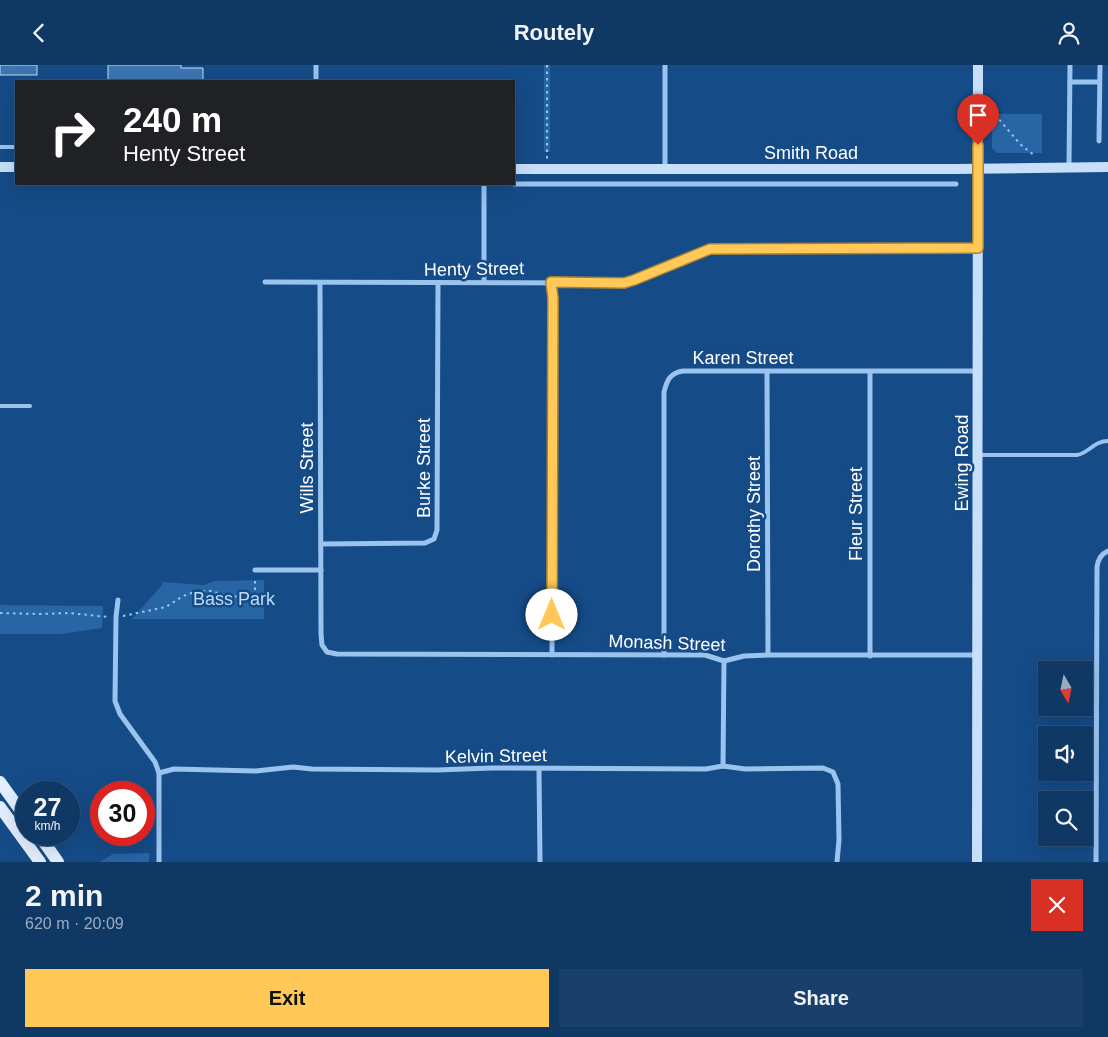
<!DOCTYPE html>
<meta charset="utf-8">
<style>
:root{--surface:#103865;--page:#193f6b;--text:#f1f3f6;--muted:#9cacbf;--line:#305279;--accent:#ffc857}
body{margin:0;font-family:Helvetica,sans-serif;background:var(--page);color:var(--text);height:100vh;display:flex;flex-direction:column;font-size:19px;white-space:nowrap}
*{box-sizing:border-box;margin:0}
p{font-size:16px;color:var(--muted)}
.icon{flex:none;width:28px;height:28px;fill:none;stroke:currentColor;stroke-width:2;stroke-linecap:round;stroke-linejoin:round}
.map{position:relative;height:797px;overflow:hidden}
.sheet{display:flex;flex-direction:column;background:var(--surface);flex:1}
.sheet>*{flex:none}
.guide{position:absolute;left:15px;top:15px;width:500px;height:105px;border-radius:0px;box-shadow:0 5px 20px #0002,0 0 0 1px var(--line);background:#202124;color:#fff;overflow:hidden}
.needle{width:32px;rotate:171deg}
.fabs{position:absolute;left:1038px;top:596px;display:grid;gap:10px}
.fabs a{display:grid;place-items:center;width:55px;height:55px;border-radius:0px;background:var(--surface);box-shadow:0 5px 20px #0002,0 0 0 1px var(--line);font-size:25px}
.speed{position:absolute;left:15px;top:716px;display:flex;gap:10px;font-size:25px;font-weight:700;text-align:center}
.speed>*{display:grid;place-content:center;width:65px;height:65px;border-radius:50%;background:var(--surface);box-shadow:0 5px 20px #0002,0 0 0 1px var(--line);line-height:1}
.speed small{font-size:12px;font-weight:400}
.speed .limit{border:8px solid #d22;background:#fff;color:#111}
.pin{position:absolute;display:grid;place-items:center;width:42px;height:42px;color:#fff;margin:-51px -21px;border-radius:50% 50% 50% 0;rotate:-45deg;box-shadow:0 0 5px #0007}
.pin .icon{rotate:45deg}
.me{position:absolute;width:55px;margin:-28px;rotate:0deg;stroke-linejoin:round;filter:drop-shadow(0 0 4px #0008)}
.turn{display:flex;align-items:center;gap:18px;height:105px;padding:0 25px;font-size:22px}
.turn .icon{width:65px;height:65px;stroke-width:2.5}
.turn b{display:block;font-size:35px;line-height:42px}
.round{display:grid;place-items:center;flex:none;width:52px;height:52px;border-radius:0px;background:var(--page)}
.summary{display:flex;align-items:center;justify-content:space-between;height:85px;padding:0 25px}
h1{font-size:30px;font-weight:600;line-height:38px}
.cta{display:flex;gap:10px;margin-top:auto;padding:10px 25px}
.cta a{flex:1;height:58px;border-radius:0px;background:var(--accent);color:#111;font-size:20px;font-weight:600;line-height:58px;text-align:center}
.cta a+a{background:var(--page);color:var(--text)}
header{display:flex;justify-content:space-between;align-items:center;height:65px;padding:0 25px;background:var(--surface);font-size:22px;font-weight:600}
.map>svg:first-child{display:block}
</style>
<header><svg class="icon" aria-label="back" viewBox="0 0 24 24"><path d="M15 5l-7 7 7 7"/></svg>Routely<svg class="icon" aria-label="person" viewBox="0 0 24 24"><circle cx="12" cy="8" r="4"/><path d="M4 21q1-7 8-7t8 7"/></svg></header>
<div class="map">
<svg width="1108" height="797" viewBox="0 0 1108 797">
<rect width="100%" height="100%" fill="#154b87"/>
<g fill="#2765a5">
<rect x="544" y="0" width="6" height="87"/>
<path d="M992,49h50v39h-45l-5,-5z"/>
<path d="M264,515v39h-132l30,-34v-3l41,3 12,-4z"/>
<path d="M0,540l103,1 -1,22 -40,6h-62z"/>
<path d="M149,788v9h-49l13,-8z"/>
</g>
<g fill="#3d75b1" stroke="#bfdcfb">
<rect x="0" y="0" width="37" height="10"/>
<path d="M108,0h73v3h22v13h-95z"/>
</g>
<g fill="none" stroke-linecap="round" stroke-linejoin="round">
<g stroke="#9ac3ef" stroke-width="2" stroke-dasharray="2.5 4" stroke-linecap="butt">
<path d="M547,0v94"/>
<path d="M989,47l8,5 23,27 15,12"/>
<path d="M0,548l38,1 31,-1 39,4"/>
<path d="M123,551l43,-9 17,-11 14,-5h14l21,6 23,-2v-17"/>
</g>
<g stroke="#9ac3ef" stroke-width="4">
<path d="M0,82h16"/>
<path d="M0,341h30"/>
<path d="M978,390h99c12,-2 17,-14 31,-14"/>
</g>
<g stroke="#9ac3ef" stroke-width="5">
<path d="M665,0v104"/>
<path d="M316,16v-16"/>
<path d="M1070,17h29"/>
<path d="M1099,76l1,-76"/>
<path d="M1069,102l1,-102"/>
<path d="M484,119v98"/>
<path d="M514,119h442"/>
<path d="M265,217l359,1 10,-3 76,-31 268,-1"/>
<path d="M551,217l2,16 -1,357"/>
<path d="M320,218l1,351 1,11 5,7 10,2 368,1 19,6 20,-5 24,-1h209"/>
<path d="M767,307l1,283"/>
<path d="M321,479l104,-1 9,-4 3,-9 1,-247"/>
<path d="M255,505h66"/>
<path d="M118,535l-2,17 -1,84 5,13 35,48 4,11v89"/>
<path d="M664,590v-263c3,-12 6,-19 19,-21h294"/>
<path d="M870,591v-284"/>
<path d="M723,701l1,-105"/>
<path d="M539,704l1,93"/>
<path d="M159,708l15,-4 82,2 37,-4 19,2 125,1 55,-2 214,1 17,-3 22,3 78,-1 10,4 5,12 1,56 -2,22"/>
<path d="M1096,797l1,-295c1,-8 4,-13 11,-16"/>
</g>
<g stroke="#c7dffa" stroke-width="10">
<path d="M0,102h16"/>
<path d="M514,104h442l152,-2"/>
<path d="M977,797l1,-797"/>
</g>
<g stroke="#e1eeff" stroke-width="12">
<path d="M0,717l26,36"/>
<path d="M0,742l40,55"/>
<path d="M39,770l19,27"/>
</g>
</g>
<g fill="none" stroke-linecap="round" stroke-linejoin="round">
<defs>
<path id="route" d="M552,550l1,-317 -2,-16 73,1 10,-3 76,-31 268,-1v-103"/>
</defs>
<use href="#route" stroke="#a68239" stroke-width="12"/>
<use href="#route" stroke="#ffc857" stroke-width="9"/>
</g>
<g text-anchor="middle" stroke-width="5" stroke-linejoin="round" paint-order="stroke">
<g font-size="18" fill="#fff" stroke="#154b87">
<text x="811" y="94">Smith Road</text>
<text transform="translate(474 204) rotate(-1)" y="6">Henty Street</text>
<text x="743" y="299">Karen Street</text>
<text transform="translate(962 398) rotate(-90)" y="6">Ewing Road</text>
<text transform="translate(307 403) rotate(-90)" y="6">Wills Street</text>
<text transform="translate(424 403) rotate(-90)" y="6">Burke Street</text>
<text transform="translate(754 449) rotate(-90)" y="6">Dorothy Street</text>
<text transform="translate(856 449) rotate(-90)" y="6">Fleur Street</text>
<text transform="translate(667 578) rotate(2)" y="6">Monash Street</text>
<text transform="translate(496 691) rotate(-1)" y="6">Kelvin Street</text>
</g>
<g font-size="18" fill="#bfdcfb" stroke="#154b87">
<text x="234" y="540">Bass Park</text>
</g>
</g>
</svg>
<div class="fabs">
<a><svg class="needle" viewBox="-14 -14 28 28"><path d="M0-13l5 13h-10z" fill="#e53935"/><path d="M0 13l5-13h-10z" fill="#9cacbf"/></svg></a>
<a><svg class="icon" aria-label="sound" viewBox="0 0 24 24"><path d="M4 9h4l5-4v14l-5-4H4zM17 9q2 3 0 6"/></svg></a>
<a><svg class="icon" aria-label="search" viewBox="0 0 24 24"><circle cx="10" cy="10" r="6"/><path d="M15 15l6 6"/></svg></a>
</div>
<div class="speed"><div>27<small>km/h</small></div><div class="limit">30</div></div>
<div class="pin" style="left:978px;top:80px;background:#d93025"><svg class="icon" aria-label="arrive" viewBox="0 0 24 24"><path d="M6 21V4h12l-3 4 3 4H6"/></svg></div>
<svg class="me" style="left:552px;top:550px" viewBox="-20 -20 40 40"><circle r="19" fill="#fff"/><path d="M0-13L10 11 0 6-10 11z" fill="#ffc857"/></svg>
<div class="guide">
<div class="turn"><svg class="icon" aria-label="right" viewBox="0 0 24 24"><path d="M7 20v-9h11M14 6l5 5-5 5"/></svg><div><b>240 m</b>Henty Street</div></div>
</div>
</div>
<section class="sheet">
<div class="summary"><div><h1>2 min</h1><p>620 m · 20:09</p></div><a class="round" style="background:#d93025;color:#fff"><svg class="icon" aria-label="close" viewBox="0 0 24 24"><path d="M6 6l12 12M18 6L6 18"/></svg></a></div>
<div class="cta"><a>Exit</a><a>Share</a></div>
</section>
